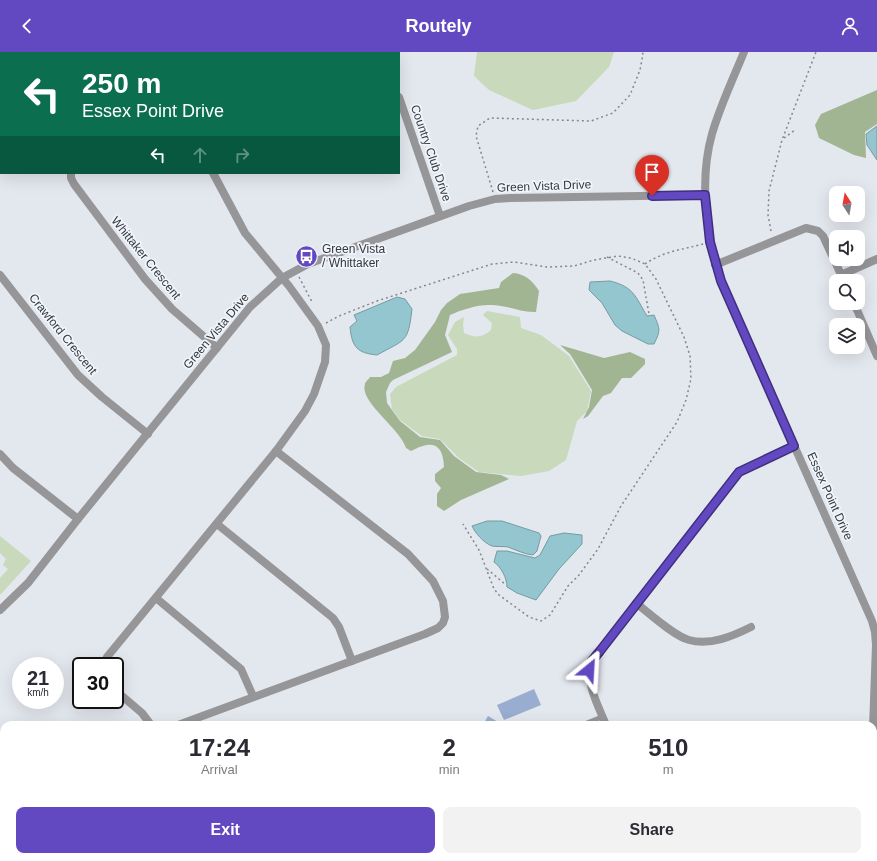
<!DOCTYPE html>
<style>
:root{--surface:#fff;--page:#f2f2f3;--text:#2b2b33;--muted:#7c7c81;--accent:#6349c1}
body{margin:0;font-family:Arial,sans-serif;background:var(--page);color:var(--text);height:100vh;display:flex;flex-direction:column;font-size:15px;white-space:nowrap}
*{box-sizing:border-box;margin:0}
p{font-size:13px;color:var(--muted)}
.icon{flex:none;width:22px;height:22px;fill:none;stroke:currentColor;stroke-width:2;stroke-linecap:round;stroke-linejoin:round}
.map{position:relative;flex:1;overflow:hidden}
.panel{position:absolute;left:0px;top:669px;width:877px;height:140px;display:flex;flex-direction:column;background:var(--surface);border-radius:12px 12px 0 0;box-shadow:0 4px 16px #0002}
.panel>*{flex:none}
.banner{position:absolute;left:0px;top:0px;width:400px;height:122px;box-shadow:0 4px 16px #0002;background:#0b6e4f;color:#fff;overflow:hidden}
.needle{width:26px;rotate:349deg}
.fabs{position:absolute;left:829px;top:134px;display:grid;gap:8px}
.fabs a{display:grid;place-items:center;width:36px;height:36px;border-radius:8px;background:var(--surface);box-shadow:0 4px 16px #0002;font-size:20px}
.speed{position:absolute;left:12px;top:605px;display:flex;gap:8px;font-size:20px;font-weight:700;text-align:center}
.speed>*{display:grid;place-content:center;width:52px;height:52px;border-radius:50%;background:var(--surface);box-shadow:0 4px 16px #0002;line-height:1}
.speed small{font-size:10px;font-weight:400}
.speed .limit{border:2px solid #111;border-radius:6px;background:#fff;color:#111}
.pin{position:absolute;display:grid;place-items:center;width:34px;height:34px;color:#fff;margin:-41px -17px;border-radius:50% 50% 50% 0;rotate:-45deg;box-shadow:0 0 4px #0007}
.pin .icon{rotate:45deg}
.me{position:absolute;width:44px;margin:-22px;rotate:27deg;stroke-linejoin:round;filter:drop-shadow(0 0 3px #0008)}
.turn{display:flex;align-items:center;gap:14px;height:84px;padding:0 16px;font-size:18px}
.turn .icon{width:52px;height:52px;stroke-width:2.5}
.turn b{display:block;font-size:28px;line-height:34px}
.lanes{display:flex;align-items:center;height:38px;padding:0 16px;background:#0003;justify-content:center;gap:20px;direction:ltr}
.lanes .off{opacity:.35}
.eta{display:flex;justify-content:space-evenly;align-items:center;height:68px;text-align:center}
.eta b{font-size:24px;font-weight:600;line-height:28px}
.button{display:flex;gap:8px;margin-top:auto;padding:8px 16px}
.button a{flex:1;height:46px;border-radius:8px;background:var(--accent);color:#fff;font-size:16px;font-weight:600;line-height:46px;text-align:center}
.button a+a{background:var(--page);color:var(--text)}
header{display:flex;justify-content:space-between;align-items:center;height:52px;padding:0 16px;background:var(--accent);color:#fff;font-size:18px;font-weight:600}
.map>svg:first-child{display:block}
</style>
<header><svg class="icon" aria-label="back" viewBox="0 0 24 24"><path d="M15 5l-7 7 7 7"/></svg>Routely<svg class="icon" aria-label="person" viewBox="0 0 24 24"><circle cx="12" cy="8" r="4"/><path d="M4 21q1-7 8-7t8 7"/></svg></header>
<div class="map">
<svg width="877" height="809" viewBox="0 0 877 809">
<rect width="100%" height="100%" fill="#e3e7ee"/>
<path fill="#eed8cb" d="M508,805h287l1,4h-287z"/>
<g fill="#c8d9bc">
<path d="M477,0h137l-5,15 -33,34 -43,9 -44,-20 -15,-14z"/>
<path d="M487,259l33,6 1,11 20,7 28,21 22,35 -4,20 -10,10 -11,39 -17,11 -28,5 -42,-4 -20,-14 -19,-19 -18,-3 -22,-16 -8,-11 -2,-15 6,-7 61,-32v-6l-9,-14 7,-13 9,-5 -1,8 1,8c11,5 18,5 27,-3l1,-7 -9,-8z"/>
<path d="M0,484l31,25 -31,34v-17l8,-9 -5,-4 3,-6 -6,-6z"/>
</g>
<g fill="#a1b592">
<path d="M877,38v34l-12,8 1,26 -12,-3 -35,-17 -4,-13 6,-11z"/>
<path d="M513,221c12,1 19,7 26,18l-3,21c-16,1 -31,-8 -47,-7 -13,0 -28,5 -39,10l-5,20 7,17 -59,28 -3,3 -4,9 1,11 13,18 20,16 20,3 14,16 22,16 25,3 8,4 -48,21 -17,11 -7,-5v-12l4,-6 -6,-7v-7l9,-7c-1,-25 -13,-27 -33,-16l-5,-3c-6,-20 -47,-46 -41,-64 0,-2 4,-5 5,-7h11l8,-4 4,-12 12,-3 10,-8 20,-28 6,-12 6,-7 13,-9 39,-6 2,-6z"/>
<path d="M560,293l44,13 26,-6 15,7v5l-14,14h-9l-11,15 -8,3 -15,20 -5,3 6,-12 3,-17 -22,-36z"/>
</g>
<g fill="#93c6cf" stroke="#779ba2">
<path d="M877,74v34l-10,-15 -1,-11z"/>
<path d="M610,229c24,6 25,15 37,35l7,-1c6,14 7,15 0,29h-6l-26,-13 -7,-6 -13,-22 -13,-13 1,-8z"/>
<path d="M397,245l8,2 7,10c-4,34 -6,30 -35,46 -20,-2 -25,-8 -27,-28l7,-6 -3,-6z"/>
<path d="M487,469h15l37,12 2,3 -4,15 -4,4c-9,-1 -17,-5 -25,-8 -5,-1 -11,0 -16,-1 -8,-3 -17,-13 -20,-20z"/>
<path d="M564,481l18,2v9l-23,25 -23,31 -19,-7 -10,-6c0,-9 -6,-20 -13,-25l3,-11h10l28,7 5,-3 10,-19z"/>
</g>
<g fill="#98adcf">
<path d="M534,637l7,16 -37,15 -7,-15z"/>
<path d="M488,664l15,9h-20z"/>
</g>
<g fill="none" stroke-linecap="round" stroke-linejoin="round">
<g stroke="#84878c" stroke-width="1.5" stroke-dasharray="2 3" stroke-linecap="butt">
<path d="M74,1l1,-1"/>
<path d="M784,86l11,-8"/>
<path d="M0,88l1,-1"/>
<path d="M493,140l-17,-56 2,-10 12,-8 101,3 22,-8 17,-18 10,-25 3,-16 -1,-2"/>
<path d="M771,179l-3,-16 1,-24 13,-51 34,-88"/>
<path d="M607,205l31,16 5,7 6,34"/>
<path d="M645,212c19,-13 36,-14 58,-20"/>
<path d="M299,225l13,25"/>
<path d="M326,271l13,-7 38,-15 115,-37 22,-2 33,5 27,-1 20,-6 24,-4 13,2 14,6 11,15 28,58 6,19 1,23 -5,21 -9,22 -56,84 -23,43 -19,26 -11,11 -18,29 -9,6 -12,-4 -30,-22 -5,-6 -15,-39 -16,-26"/>
<path d="M487,517l18,15"/>
</g>
<g stroke="#969699" stroke-width="5">
<path d="M530,673h6"/>
<path d="M582,673l20,-8"/>
</g>
<g stroke="#969699" stroke-width="8">
<path d="M263,0l1,1"/>
<path d="M385,0v1"/>
<path d="M744,0c-11,27 -24,54 -32,82 -13,46 -6,102 9,147l151,340 3,11 1,13 -3,83"/>
<path d="M399,45l41,119"/>
<path d="M71,121v5l3,6 71,95 27,30 45,39"/>
<path d="M715,213l91,-37 12,3 5,5 21,45"/>
<path d="M0,223l78,100 24,22 46,37"/>
<path d="M841,223l36,-16"/>
<path d="M854,251l23,53"/>
<path d="M0,402l13,14 65,51"/>
<path d="M217,472l116,94 6,9 13,34"/>
<path d="M156,546l85,71 12,27"/>
<path d="M636,551c13,10 38,33 53,37 21,6 44,-4 62,-13"/>
<path d="M0,558l28,-27 50,-64 172,-212 32,-29 26,-14 161,-58 26,-7 15,-1 195,-3"/>
<path d="M103,614l4,-9 169,-206 29,-40 9,-17 11,-32 1,-17 -8,-19 -29,-40 -44,-53 -32,-60"/>
<path d="M115,638l27,23 9,12"/>
<path d="M178,673l247,-91 13,-6 5,-5 2,-6 -2,-16 -10,-20 -25,-27 -132,-103"/>
<path d="M606,673c-8,-20 -20,-40 -15,-62l148,-191 55,-27"/>
<path d="M0,683l4,2"/>
<path d="M432,805l1,4"/>
<path d="M863,807l2,2"/>
<path d="M161,809l2,-4"/>
</g>
<g stroke="#6f6f74" stroke-width="8">
<path d="M44,1l1,-1"/>
<path d="M0,53l1,-1"/>
<path d="M873,683l4,1"/>
<path d="M458,809l9,-4"/>
</g>
</g>
<g fill="none" stroke-linecap="round" stroke-linejoin="round">
<defs>
<path id="route" d="M589,618l2,-8 9,-11 139,-179 55,-26 -73,-165 -11,-39 -5,-47 -53,1"/>
</defs>
<use href="#route" stroke="#402f7d" stroke-width="10"/>
<use href="#route" stroke="#6349c1" stroke-width="7"/>
</g>
<defs>
<symbol id="bus-disc" viewBox="-11 -11 22 22"><circle r="9.5" fill="#6349c1" stroke="#f0f5fc"/><path d="M-5-6H5V4H4V6H2V4H-2V6H-4V4H-5ZM-3.5-4V0h7V-4ZM-3.5 1.2v1.5H-2V1.2ZM2 1.2v1.5H3.5V1.2Z" fill="#fff"/></symbol>
</defs>
<g fill-rule="evenodd">
<use href="#bus-disc" x="294" y="192" width="25" height="25"/>
</g>
<g text-anchor="middle" stroke-width="3.5" stroke-linejoin="round" paint-order="stroke">
<g font-size="12" fill="#35373a" stroke="#f0f5fc">
<text transform="translate(431 101) rotate(71)" y="4">Country Club Drive</text>
<text transform="translate(544 134) rotate(-2)" y="4">Green Vista Drive</text>
<text transform="translate(146 206) rotate(51)" y="4">Whittaker Crescent</text>
<text transform="translate(216 279) rotate(-50)" y="4">Green Vista Drive</text>
<text transform="translate(63 282) rotate(51)" y="4">Crawford Crescent</text>
<text transform="translate(830 444) rotate(66)" y="4">Essex Point Drive</text>
</g>
<g font-size="12" fill="#35373a" stroke="#f0f5fc" text-anchor="start">
<text x="322" y="201">Green Vista<tspan x="322" dy="14">/ Whittaker</tspan></text>
</g>
</g>
</svg>
<div class="fabs">
<a><svg class="needle" viewBox="-14 -14 28 28"><path d="M0-13l5 13h-10z" fill="#e53935"/><path d="M0 13l5-13h-10z" fill="#7c7c81"/></svg></a>
<a><svg class="icon" aria-label="sound" viewBox="0 0 24 24"><path d="M4 9h4l5-4v14l-5-4H4zM17 9q2 3 0 6"/></svg></a>
<a><svg class="icon" aria-label="search" viewBox="0 0 24 24"><circle cx="10" cy="10" r="6"/><path d="M15 15l6 6"/></svg></a>
<a><svg class="icon" aria-label="layers" viewBox="0 0 24 24"><path d="M12 4l9 5-9 5-9-5zM3 14l9 5 9-5"/></svg></a>
</div>
<div class="speed"><div>21<small>km/h</small></div><div class="limit">30</div></div>
<div class="pin" style="left:652px;top:144px;background:#d93025"><svg class="icon" aria-label="arrive" viewBox="0 0 24 24"><path d="M6 21V4h12l-3 4 3 4H6"/></svg></div>
<svg class="me" style="left:589px;top:618px" viewBox="-20 -20 40 40"><path d="M0-17L14 15 0 8-14 15z" fill="#6349c1" stroke="#fff" stroke-width="4"/></svg>
<div class="banner">
<div class="turn"><svg class="icon" aria-label="left" viewBox="0 0 24 24"><path d="M17 20v-9H6M10 6l-5 5 5 5"/></svg><div><b>250 m</b>Essex Point Drive</div></div>
<div class="lanes"><svg class="icon" aria-label="left" viewBox="0 0 24 24"><path d="M17 20v-9H6M10 6l-5 5 5 5"/></svg><svg class="icon off" aria-label="ahead" viewBox="0 0 24 24"><path d="M12 20V5M6 11l6-6 6 6"/></svg><svg class="icon off" aria-label="right" viewBox="0 0 24 24"><path d="M7 20v-9h11M14 6l5 5-5 5"/></svg></div>
</div>
<section class="panel">
<div class="eta">
<div><b>17:24</b><p>Arrival</p></div>
<div><b>2</b><p>min</p></div>
<div><b>510</b><p>m</p></div>
</div>
<div class="button"><a>Exit</a><a>Share</a></div>
</section>
</div>
